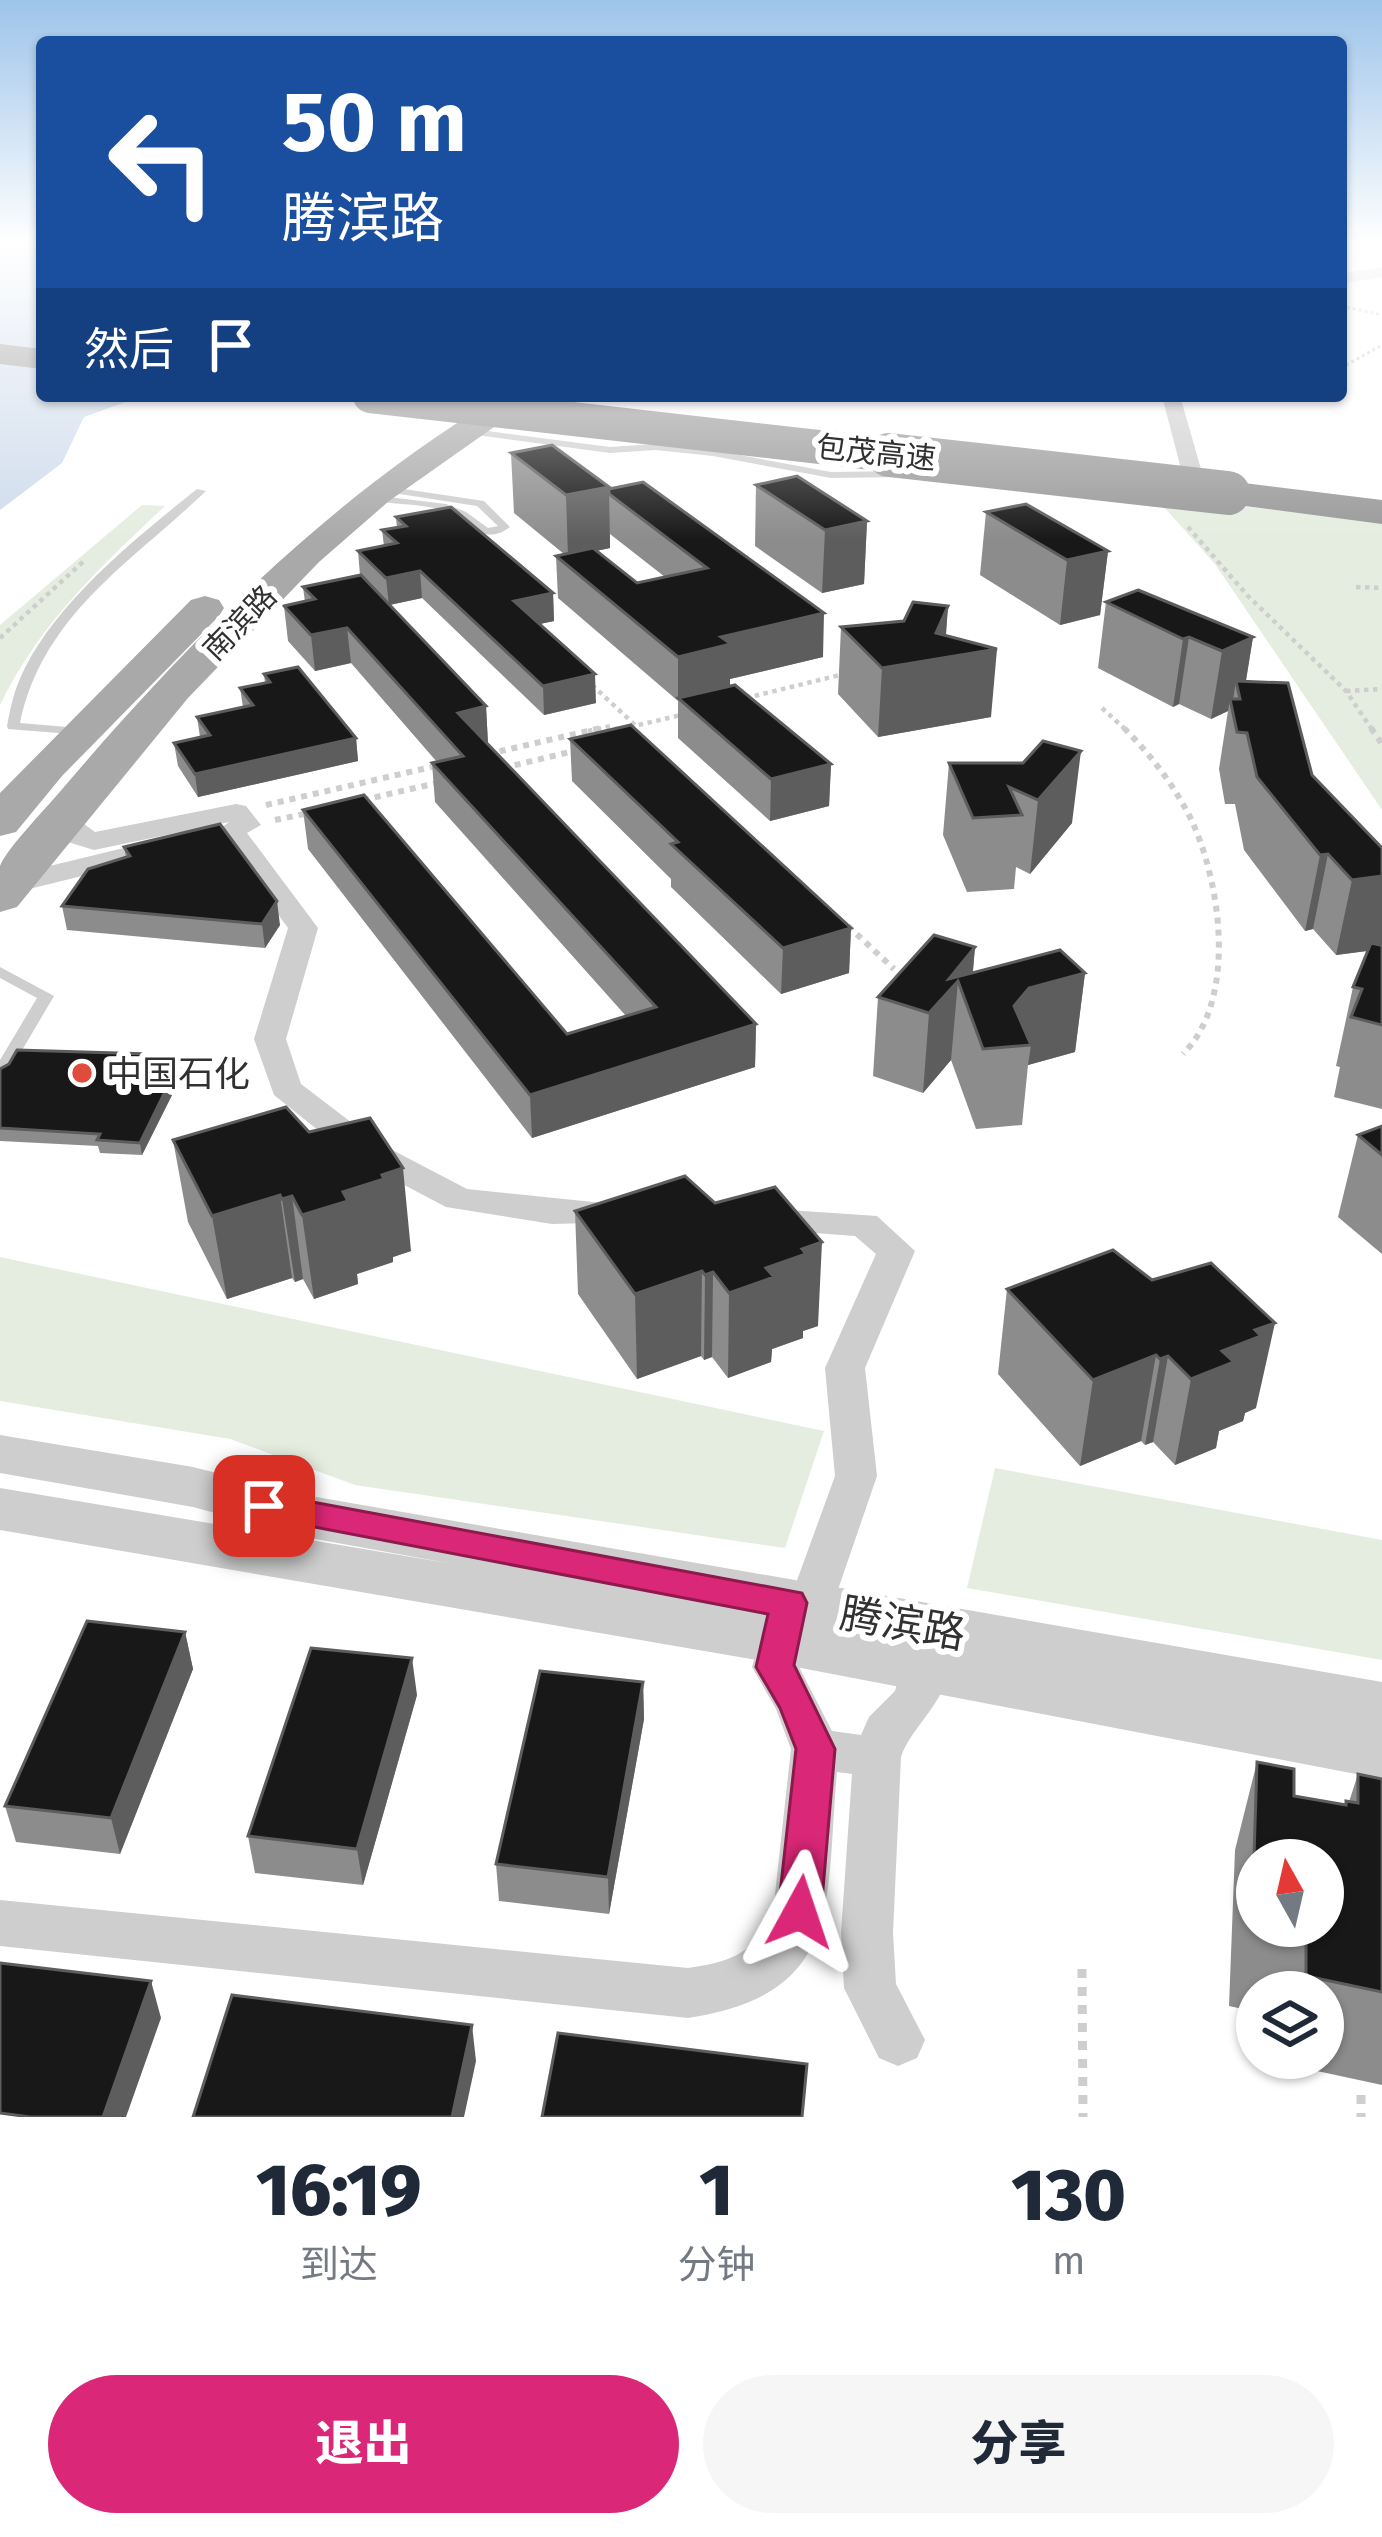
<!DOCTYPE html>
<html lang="zh">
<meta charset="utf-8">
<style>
:root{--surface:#fff;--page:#f6f6f7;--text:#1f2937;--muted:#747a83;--accent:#db2777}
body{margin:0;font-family:"Fira Sans","Noto Sans SC",sans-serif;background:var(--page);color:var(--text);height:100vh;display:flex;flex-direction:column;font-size:45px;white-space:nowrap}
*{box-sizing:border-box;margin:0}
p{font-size:39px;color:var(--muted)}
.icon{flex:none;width:66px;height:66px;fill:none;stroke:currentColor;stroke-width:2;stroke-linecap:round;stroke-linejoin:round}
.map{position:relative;height:2117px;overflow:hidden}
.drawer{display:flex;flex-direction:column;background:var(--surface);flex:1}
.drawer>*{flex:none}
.guide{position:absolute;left:36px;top:36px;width:1311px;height:366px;border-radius:12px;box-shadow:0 3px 9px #0004;background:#1a4fa0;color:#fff;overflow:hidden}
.needle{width:78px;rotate:352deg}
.tools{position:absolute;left:1236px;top:1839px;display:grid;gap:24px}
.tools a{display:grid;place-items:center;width:108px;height:108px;border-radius:50%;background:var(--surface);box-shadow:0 3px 9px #0004;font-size:60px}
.pin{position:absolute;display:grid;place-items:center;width:102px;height:102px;color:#fff;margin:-51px;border-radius:24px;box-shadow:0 6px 18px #0006}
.me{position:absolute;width:132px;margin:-66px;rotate:5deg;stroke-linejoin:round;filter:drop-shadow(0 0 9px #0008)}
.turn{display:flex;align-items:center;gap:42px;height:252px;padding:0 48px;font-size:54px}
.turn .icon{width:156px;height:156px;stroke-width:2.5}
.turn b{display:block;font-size:84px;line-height:102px}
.then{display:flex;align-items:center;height:114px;padding:0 48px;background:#0003;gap:24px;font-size:45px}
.eta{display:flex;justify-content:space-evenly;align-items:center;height:204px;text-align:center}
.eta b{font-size:72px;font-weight:800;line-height:84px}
.button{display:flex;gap:24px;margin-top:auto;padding:24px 48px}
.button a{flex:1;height:138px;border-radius:72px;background:var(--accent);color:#fff;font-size:48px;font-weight:800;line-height:138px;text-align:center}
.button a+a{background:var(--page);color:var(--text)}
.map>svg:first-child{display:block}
</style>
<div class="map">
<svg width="1382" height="2117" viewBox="0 0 1382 2117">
<rect width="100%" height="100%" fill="#fff"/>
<g fill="#e5ede0">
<path d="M1154,496l228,26v288l-167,-246z"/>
<path d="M142,505l23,1c-64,60 -126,118 -165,199v-80z"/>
<path d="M0,1257l824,174 -39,117 -430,-63 -125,-46 -230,-38z"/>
<path d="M995,1468l387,72v120l-415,-72z"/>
</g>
<path fill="#cedbec" d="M0,243h42v153h100l-58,21 -22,46 -62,47z"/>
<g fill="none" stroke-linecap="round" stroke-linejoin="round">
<g stroke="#cecece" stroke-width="3" stroke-dasharray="3 3" stroke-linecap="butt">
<path d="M1341,306l41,9"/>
<path d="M1341,368l41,-23"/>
</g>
<g stroke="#cecece" stroke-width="4.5" stroke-dasharray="4.5 4.5" stroke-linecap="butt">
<path d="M1188,527l59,68 99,96 27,40"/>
<path d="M1356,587l26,1"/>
<path d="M0,638l85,-78"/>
<path d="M592,685l43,40"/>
<path d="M1346,691l36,-2"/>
<path d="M746,698l98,-24"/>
<path d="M1102,708l25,23"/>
<path d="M630,727l51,-12"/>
<path d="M588,731l23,-5 6,5"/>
</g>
<g stroke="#cecece" stroke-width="6" stroke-dasharray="6 6" stroke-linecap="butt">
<path d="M614,728l5,5"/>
<path d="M1124,728c26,26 49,56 66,89 31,64 48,182 -7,237"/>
<path d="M1371,728l11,16"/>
<path d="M488,754l113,-26"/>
<path d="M503,768l75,-18"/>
<path d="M363,800l74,-17"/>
<path d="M266,805l174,-40"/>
<path d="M275,820l34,-7"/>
<path d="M848,926l46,43"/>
</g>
<g stroke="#cecece" stroke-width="9" stroke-dasharray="9 9" stroke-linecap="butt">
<path d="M1082,1969l1,148"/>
<path d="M1361,2095v22"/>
</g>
<g fill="#cecece" fill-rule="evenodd">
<path d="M464,428l146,19 45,-3 58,6 118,22 72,-1 5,3 -5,3 -72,1 -118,-22 -58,-6 -45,3 -149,-20 -2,-2z"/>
<path d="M384,486l100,15 26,26c-8,6 -17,10 -28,6 -13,-4 -21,-16 -34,-21 -25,-9 -54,-7 -80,-12l-1,-2 5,-3 74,9 20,8 22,16 10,-2 -21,-20 -97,-15 -1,-2z"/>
<path d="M197,489l9,2c-74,71 -163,123 -186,232l59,5 7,4 -2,3 -76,-6 -1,-3c3,-15 6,-31 12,-45 31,-75 117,-143 178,-192z"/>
<path d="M0,967l54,29 -46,78 -8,5v-19l37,-62 -37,-20z"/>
</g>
<g fill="#cecece" fill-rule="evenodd">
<path d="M1382,267v10l-41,7v-10z"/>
<path d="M1162,396h18l21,73 -7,18 -32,16 -11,-6 27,-17 3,-11z"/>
<path d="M236,804l10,2 15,19 -14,8 71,95 -32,111 15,45 76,58 90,47 165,17 5,8 -5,8 -80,2 -106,-17 -93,-49 -79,-63 -20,-56 34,-111 -71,-97 12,-9 -135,28 -26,-8 -24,-24 4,-6h20l27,20z"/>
<path d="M165,838l10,3 4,6 -4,6 -166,41 -9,-2v-14z"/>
<path d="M760,1208l117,8 38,35 -50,117 12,108 -45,131 -6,13 -19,4 -9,41 34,66 29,4 8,-18 26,-26 15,-54 16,-5 16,5c26,51 -29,83 -41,120l-8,176 3,51 29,56 -8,18 -19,8 -19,-8 -35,-70 -3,-55 11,-159 -15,-2c-12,130 8,222 -149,246l-688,-72v-46l688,68c41,-6 69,-15 85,-56l18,-163 -15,-40 -24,-42 17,-58 19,-4 47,-129 -10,-108 51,-114 -21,-18 -108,-8 -5,-8 5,-8z"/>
</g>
<path fill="#cecece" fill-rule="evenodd" d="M0,1435l193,32 106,27 1083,188v97l-602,-115 -780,-134v-42l453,76 -154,-28 -106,-29 -193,-34z"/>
<g fill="#a9a9a9" fill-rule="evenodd">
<path d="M500,396h38l-149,105 -70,61 -131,136 -171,209 -17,5c0,-13 0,-35 0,-46 6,-17 51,-63 64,-79 128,-150 266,-289 436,-391z"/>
<path d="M205,596l14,4 5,8 -5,8 -157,160 -46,56 -16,4v-43l191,-193z"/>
</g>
<g fill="#989898" fill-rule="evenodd">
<path d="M0,344l42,5v20l-42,-5z"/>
<path d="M1228,481l154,19v24l-168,-22 -6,-9 6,-9z"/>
</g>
<path stroke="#989898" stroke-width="34" d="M370,396l546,62"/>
<path stroke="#989898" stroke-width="44" d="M889,455l339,38"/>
</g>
<g fill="#8c8c8c" fill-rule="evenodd">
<path d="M511,453l98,36 214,168 -93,22v7l101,78 -2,42 -59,15 -92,-83v-37l-120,-103 -2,-42 8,-2 -50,-41zM610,534l55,43 -28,6 -41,-32 14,-3z"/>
<path d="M756,485l111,36 -3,63 -42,9 -67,-47z"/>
<path d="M986,512l122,39 -8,64 -40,10 -80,-50z"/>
<path d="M396,517l157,76 1,28 -14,3 56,79 -52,12 -122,-117 -32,7 96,101 2,38 268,280 -1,43 -223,71 -224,-289 -5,-39 264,224 59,-18 -191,-214 -3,-39 5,-1 -86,-99 -36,8 -27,-30 -4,-35 21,-4 -2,-15 57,-12 -2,-24 26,-5 -2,-16 15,-2z"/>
<path d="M1106,602l147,35 -7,44 66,94 70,73v261l-48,-12 6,-30 -4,-1 17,-79 14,-36 -31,4 -23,-26 -8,2 -61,-81 -9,-46h-10l-6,-35 9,-58 -17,8 -32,-15 -6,3 -75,-39z"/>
<path d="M948,606l-2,30 45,81 -113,20 -40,-43 3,-67 63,-6z"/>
<path d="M264,674l92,64 2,23 -160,36 -20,-31 -4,-23 26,-6 -3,-20 46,-10 -3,-19 25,-5z"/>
<path d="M570,739l281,189 -2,45 -68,21 -110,-107v-8l-99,-98z"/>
<path d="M949,763h74l49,60 -42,51 -14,-7 -2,22 -47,3 -24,-57z"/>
<path d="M124,847l156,78 -15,23 -198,-18 -5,-24 64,-48z"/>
<path d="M975,947l-2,25 112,1 -10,79 -47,13 -6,60 -46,4 -25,-69 -28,33 -50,-17 5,-79z"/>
<path d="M183,1055l3,12 -44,88 -42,-2 -2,-7 -98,-5v-72z"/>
<path d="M1382,1126v128l-44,-37 20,-82z"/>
<path d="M173,1140l238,111 -18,6v5l-36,12 1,10 -44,15 -11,-20 -8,3 -3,-4 -65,21 -39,-77z"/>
<path d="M685,1176l133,150 -15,5v7l-31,11 -1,13 -43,16 -16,-21 -8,3 -3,-4 -64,23 -59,-85 -3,-83z"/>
<path d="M1113,1250l143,158 -11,5 -2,8 -24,10 -3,17 -41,17 -22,-23 -8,3 -4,-4 -61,25 -82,-92 9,-85z"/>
<path d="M185,1632l8,37 -73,185 -104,-12 -11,-36z"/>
<path d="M643,1682l1,37 -35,195 -110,-13 -3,-37z"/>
<path d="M417,1695l-54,190 -108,-12 -7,-37z"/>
<path d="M1257,1762l37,34 50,9 5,-3 9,-28 24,5v306l-102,-22v-5h43v-66h-66v20l-28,-6 6,-156zM1257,1860l66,66h-66z"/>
</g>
<g fill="#5d5d5d">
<path d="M609,487l1,61 -42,9 -2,-62z"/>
<path d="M867,521l-3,63 -42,9 3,-63z"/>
<path d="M1108,551l-8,64 -40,10 7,-65z"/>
<path d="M420,571l2,27 -33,7 -3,-27z"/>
<path d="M553,593l1,28 -38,8 -2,-28z"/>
<path d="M948,606l-4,51 53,-8 -6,68 -113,20 4,-69 54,-35z"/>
<path d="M824,613l-1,44 -93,22v10l-52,9v-41l43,-20z"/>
<path d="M347,628l4,35 -36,8 -4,-36z"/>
<path d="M1189,637l-10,67 -6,3 10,-68z"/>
<path d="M1253,637l-11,67 -6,-23 -4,25 -2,-7 -2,12 -17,8 11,-68z"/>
<path d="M595,674l1,29 -52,12 -1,-29z"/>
<path d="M486,706l2,38 -30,-31z"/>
<path d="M356,738l2,23 -160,36 -3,-23z"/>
<path d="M1081,751l-9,72 -42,51 8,-74z"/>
<path d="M831,764l-2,42 -59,15 1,-42z"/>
<path d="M1328,854l-15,75 -8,2 15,-76z"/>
<path d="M1382,876v73l-46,6 16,-75z"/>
<path d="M277,901l3,24 -15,23 -3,-24z"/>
<path d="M851,928l-2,45 -68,21 2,-46z"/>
<path d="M975,947l-6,65 -11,-31 -7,79 -28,33 6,-80 20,-34z"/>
<path d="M1085,973l-10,79 -47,13 3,-20 -17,-39 15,-18z"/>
<path d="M756,1024l-1,43 -223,71 -2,-43z"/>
<path d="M183,1055l3,12 -44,88 -2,-12z"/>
<path d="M403,1168l8,83 -18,6v5l-36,12 1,10 -44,15 -12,-84 41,-23 39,-17z"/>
<path d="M280,1195l12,83 -65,21 -15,-83z"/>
<path d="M292,1196l11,83 -8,3 -13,-83z"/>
<path d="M822,1242l-4,84 -15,5v7l-31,11 -1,13 -43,16 1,-85 37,-25 36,-19z"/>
<path d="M702,1271l-1,85 -64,23 -2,-85z"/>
<path d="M713,1272l-1,85 -8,3 1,-85z"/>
<path d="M1275,1323l-19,85 -11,5 -2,8 -24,10 -3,17 -41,17 16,-86 31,-28 33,-21z"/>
<path d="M1156,1355l-15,86 -61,25 13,-86z"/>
<path d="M1168,1356l-15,86 -8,3 15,-86z"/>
<path d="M185,1632l8,37 -73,185 -9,-36z"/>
<path d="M412,1658l5,37 -54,190 -6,-36z"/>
<path d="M643,1682l1,37 -35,195 -1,-37z"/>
<path d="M151,1981l10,37 -35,99h-23z"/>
<path d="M472,2025l4,36 -12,56h-12z"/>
</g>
<g fill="#181818" stroke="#5d5d5d" stroke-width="3">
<path d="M552,445l57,42 -43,8 -55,-42z"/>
<path d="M797,476l70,45 -42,9 -69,-45z"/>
<path d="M643,482l181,131 -103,24 10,7 -53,13 -122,-101 37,-8 44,35 70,-15 -98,-74v-5z"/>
<path d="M1026,504l82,47 -41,9 -81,-48z"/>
<path d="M451,507l102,86 -39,8 81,73 -52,12 -123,-115 -34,7 -28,-27 39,-8 -15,-13 24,-4 -10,-9z"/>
<path d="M361,575l125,131 -28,7 298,311 -226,71 -227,-285 61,-15 203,239 89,-27 -224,-244 31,-7 -116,-128 -36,7 -27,-29 31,-7 -12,-12z"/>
<path d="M1138,590l115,47 -31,14 -33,-14 -6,2 -77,-37z"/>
<path d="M913,602l35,4 -12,27 61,16 -115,19 -41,-41 63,-6z"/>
<path d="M298,667l58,71 -161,36 -21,-31 36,-8 -13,-18 56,-12 -13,-17 30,-6 -6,-8z"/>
<path d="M1236,681l52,2 24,92 70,73v28l-30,4 -24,-26 -8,1 -63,-78 -10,-44 -10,-1 -7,-33h10z"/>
<path d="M735,685l96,79 -60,15 -93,-81z"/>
<path d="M631,725l220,203 -68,20 -112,-104 7,-2 -108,-103z"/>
<path d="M1043,741l38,10 -43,49 -29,-13 13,28 -49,3 -24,-55h74z"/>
<path d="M220,824l57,77 -15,23 -200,-18 26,-37 42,-13 -6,-9z"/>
<path d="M934,935l41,12 -26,32 111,-29 25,23 -56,15 -15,18 17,39 -48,4 -25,-68 -29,32 -51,-16z"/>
<path d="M1382,939v86l-31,-8 11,-28 -9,-2 18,-44 9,2z"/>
<path d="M17,1050l166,5 -43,88 -43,-3 3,-6 -100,-6v-59l9,-5z"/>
<path d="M286,1107l23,25 61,-14 33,50 -21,7 2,4 -41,13 5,9 -46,14 -10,-19 -10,3 -2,-4 -68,21 -39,-76z"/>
<path d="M1382,1126v29l-24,-20z"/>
<path d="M685,1176l30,27 60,-16 47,55 -20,7 4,5 -40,14 8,9 -45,16 -16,-21 -8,3 -3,-4 -67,23 -60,-83z"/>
<path d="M1113,1250l39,30 59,-17 64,60 -20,7 6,6 -39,15 12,11 -43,17 -23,-23 -8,3 -4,-4 -63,25 -86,-91z"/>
<path d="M87,1621l98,11 -74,186 -106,-12z"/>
<path d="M311,1648l101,10 -55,191 -109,-13z"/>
<path d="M540,1671l103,11 -35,195 -112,-13z"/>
<path d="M1257,1762l37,7v27l52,9v-4l12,2v-29l24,5v213l-76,-16v-46l-20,-4h37v-66h-66v60l-5,-1z"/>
<path d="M0,1963l151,18 -48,136h-73l-30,-4z"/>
<path d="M232,1995l240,30 -20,92h-259z"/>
<path d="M558,2033l249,31 -5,53h-260z"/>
</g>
<linearGradient id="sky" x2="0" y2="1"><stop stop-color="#9dc4ea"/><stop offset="0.45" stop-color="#fff"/><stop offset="1" stop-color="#fff" stop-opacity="0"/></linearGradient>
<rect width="1382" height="540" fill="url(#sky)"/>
<path fill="#db2777" stroke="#8e194d" stroke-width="3" d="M264,1493l538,100 5,10 -13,62 41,84 -14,163 -7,13 -14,6 -15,-6 -7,-13 18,-163 -16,-41 -24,-41 12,-53 -516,-99 -6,-9 6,-9z"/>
<circle fill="#e04c3c" stroke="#fff" stroke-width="4.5" cx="82" cy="1073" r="12"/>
<g text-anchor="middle" stroke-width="12" stroke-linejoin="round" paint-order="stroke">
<g font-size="30" fill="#313131" stroke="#fff">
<text transform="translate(876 453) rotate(6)" y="10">包茂高速</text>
<text transform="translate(240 623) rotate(-46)" y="10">南滨路</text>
</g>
<g font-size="36" fill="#313131" stroke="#fff" text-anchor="start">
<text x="106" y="1086">中国石化</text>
</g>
<g font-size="42" fill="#313131" stroke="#fff">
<text transform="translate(903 1623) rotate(10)" y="15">腾滨路</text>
</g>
</g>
</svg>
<div class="tools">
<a><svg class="needle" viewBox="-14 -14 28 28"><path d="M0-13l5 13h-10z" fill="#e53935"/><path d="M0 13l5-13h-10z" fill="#747a83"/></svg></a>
<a><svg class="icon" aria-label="layers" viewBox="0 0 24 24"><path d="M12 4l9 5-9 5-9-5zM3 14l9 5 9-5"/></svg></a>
</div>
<div class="pin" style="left:264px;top:1506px;background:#d93025"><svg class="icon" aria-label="arrive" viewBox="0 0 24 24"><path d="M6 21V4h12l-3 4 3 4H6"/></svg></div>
<svg class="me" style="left:800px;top:1912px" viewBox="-20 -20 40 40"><path d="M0-17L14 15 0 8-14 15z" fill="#db2777" stroke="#fff" stroke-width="4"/></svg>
<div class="guide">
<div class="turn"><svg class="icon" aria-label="left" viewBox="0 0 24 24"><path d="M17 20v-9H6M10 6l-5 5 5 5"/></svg><div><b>50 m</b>腾滨路</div></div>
<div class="then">然后<svg class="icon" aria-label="arrive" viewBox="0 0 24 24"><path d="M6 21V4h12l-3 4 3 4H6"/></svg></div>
</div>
</div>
<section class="drawer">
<div class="eta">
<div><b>16:19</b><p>到达</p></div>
<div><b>1</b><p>分钟</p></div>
<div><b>130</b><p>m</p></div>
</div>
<div class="button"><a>退出</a><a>分享</a></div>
</section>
